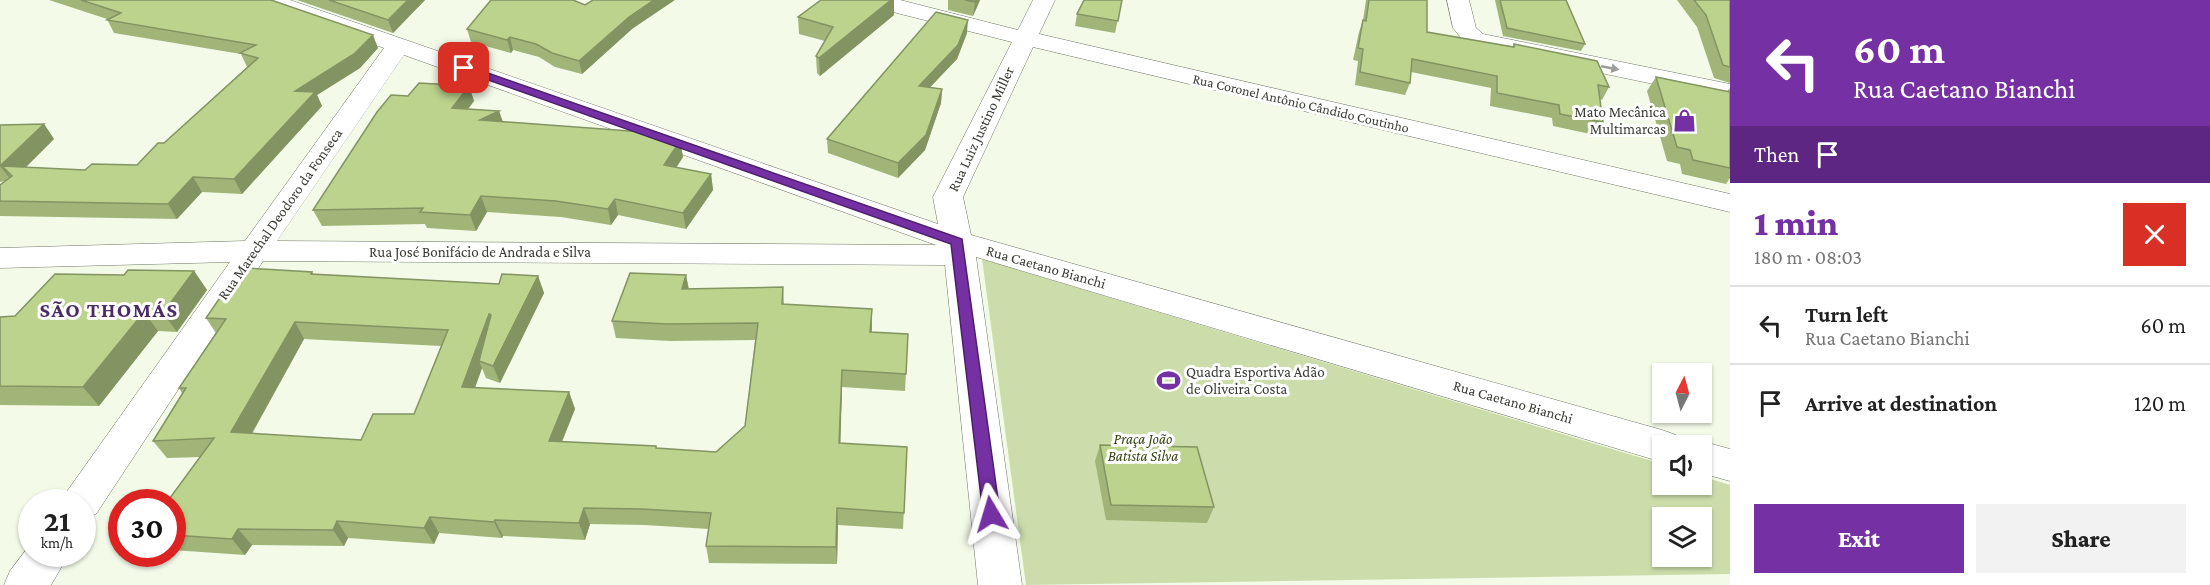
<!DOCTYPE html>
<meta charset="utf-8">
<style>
:root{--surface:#fff;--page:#f2f2f2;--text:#222;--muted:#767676;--line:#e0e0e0;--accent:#7530a3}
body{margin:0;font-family:"Crimson Pro",serif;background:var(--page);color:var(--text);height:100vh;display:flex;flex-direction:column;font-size:22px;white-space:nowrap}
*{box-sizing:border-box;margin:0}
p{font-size:20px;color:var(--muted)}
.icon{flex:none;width:33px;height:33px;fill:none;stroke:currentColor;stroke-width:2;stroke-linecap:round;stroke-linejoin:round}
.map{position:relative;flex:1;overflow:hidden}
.sheet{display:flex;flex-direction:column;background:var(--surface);width:480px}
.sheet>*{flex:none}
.banner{background:#7530a3;color:#fff;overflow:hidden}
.needle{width:39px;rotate:6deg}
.fabs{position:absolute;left:1652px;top:363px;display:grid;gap:12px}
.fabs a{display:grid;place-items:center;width:60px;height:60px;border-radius:0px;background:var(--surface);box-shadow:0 2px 4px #0004;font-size:30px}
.speed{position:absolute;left:18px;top:489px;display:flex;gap:12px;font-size:30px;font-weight:700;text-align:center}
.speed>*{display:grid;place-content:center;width:78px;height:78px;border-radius:50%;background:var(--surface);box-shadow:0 2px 4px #0004;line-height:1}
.speed small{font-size:15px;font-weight:400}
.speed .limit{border:9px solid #d22;background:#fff;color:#111}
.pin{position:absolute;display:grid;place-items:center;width:51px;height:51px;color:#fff;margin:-26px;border-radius:12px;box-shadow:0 3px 9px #0006}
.me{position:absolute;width:66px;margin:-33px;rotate:353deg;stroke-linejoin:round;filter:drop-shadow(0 0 4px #0008)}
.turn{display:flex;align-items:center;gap:21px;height:126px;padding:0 24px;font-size:27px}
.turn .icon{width:78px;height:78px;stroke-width:2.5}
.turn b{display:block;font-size:42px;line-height:51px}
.then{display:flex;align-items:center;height:57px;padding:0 24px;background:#0003;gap:12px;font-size:22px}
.round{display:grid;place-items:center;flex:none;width:63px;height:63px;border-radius:0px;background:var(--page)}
.head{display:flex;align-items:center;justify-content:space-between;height:102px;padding:0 24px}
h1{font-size:36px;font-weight:800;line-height:45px;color:var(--accent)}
.primary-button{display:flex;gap:12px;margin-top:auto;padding:12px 24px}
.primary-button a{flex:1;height:69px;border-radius:0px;background:var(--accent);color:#fff;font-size:24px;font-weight:800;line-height:69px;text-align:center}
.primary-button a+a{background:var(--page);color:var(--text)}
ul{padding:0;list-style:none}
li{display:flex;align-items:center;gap:18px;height:78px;padding:0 24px;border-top:2px solid var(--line)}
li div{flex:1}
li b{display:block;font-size:22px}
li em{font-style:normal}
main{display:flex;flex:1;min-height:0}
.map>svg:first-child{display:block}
</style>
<main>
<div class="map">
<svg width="1730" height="585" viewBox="0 0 1730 585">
<rect width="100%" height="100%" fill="#f3fae8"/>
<path fill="#ccddab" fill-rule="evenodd" d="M982,259l680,205v20h39v-8l29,9v89l-704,11zM1662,518h39v38h-39z"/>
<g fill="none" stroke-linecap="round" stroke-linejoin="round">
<defs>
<g id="street">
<path d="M258,0h32l648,224 -5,-27 79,-155 -147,-37 -3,-5h38l118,30 15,-30h22l-16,34 691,160v18l-697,-165 -70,150 8,38 691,195 14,5 5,11h-19v16l-686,-205 46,328h-44l-33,-320 -682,-4 -167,253 -14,5v-17h-20l6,-12 162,-228 -230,6v-20l245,-7 139,-193 -123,-43zM404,55l532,190 -659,-4z"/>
<path d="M1701,441l29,8v32l-29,-8v-27h-13z"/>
<path d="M32,542v12h37l-18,31h-47l6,-14z"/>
</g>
<path id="secondary" d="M1447,0h22l7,28 7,6 247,50v16l-263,-55 -14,-17z"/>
</defs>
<use href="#street" stroke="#707667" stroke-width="1"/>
<use href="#secondary" stroke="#707667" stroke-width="1"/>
<use href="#street" fill="#fff" fill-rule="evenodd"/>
<use href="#secondary" fill="#fff" fill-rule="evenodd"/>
</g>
<g fill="#a1b579" fill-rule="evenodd">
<path d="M49,0h222l107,48 -18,20 -43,27 5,11 -80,88 -40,-2 -25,27 -177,-3v-30l5,-5 -5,1v-57l44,-1 10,15 -28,28 59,3 52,-5 27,-22 83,-76 -6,-13 -127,-21 -7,-14z"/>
<path d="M297,0h128l-32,33z"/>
<path d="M821,0h73v15l-74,61 -3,-3 -1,-17 9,-15 -26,-7 -1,-17z"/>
<path d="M948,0h32l-7,16 -25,-6z"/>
<path d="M1122,0l-7,33 -40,-7 2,-12z"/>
<path d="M1366,0h61v32l85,15 2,-3 95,43 -7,13 -2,-1 3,23 -8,13 -42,-9 -1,-8 -62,-12 1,-18 -80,-16 -1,11 -5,12 -50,-10 3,-24 -5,-1 6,-28 4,-12z"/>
<path d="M1495,0h71l19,44 -4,7 -78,-15z"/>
<path d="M1677,0h53v83l-16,-5 -17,-51z"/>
<path d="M467,29h165l-50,45 -27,-7 -16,-10 -26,-7 -2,3 -40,-11z"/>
<path d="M967,33l-10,26 -27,28 12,2 -1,14 -16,47 -27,28 -70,-25 -1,-14z"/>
<path d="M1656,77l71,14 3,-3v90l-4,6 -44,-10 -2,-10 -13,-3 -20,-70z"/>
<path d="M469,86l5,15 -6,8 31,2 4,11 177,19 3,16 -7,11 35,6 2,16 -27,39 -68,-14 -7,10 -50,-8 -74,-5 -11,19 -49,-3 -2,-4 -103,2 -9,-16 95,-114z"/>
<path d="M194,271l13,19 -30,42 -19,-1 -59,75 -99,-1v-88l15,-1 109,-41z"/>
<path d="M312,272l2,2 185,10 39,-8 6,17 -44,90 -14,-5 -4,-10 -7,20 94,4 6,17 -13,33 94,4 1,2 59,4 29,-26 10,-86 -85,1 -54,-3 -4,-17 74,-46 3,14 94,-2 1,17 88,22v6l36,2 -3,57 -63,-4 -2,56 67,4 -4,82 -65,-4 -1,39 -128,-1 -3,-17 3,-17 -64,-4 -55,-1 -5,16 -82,-4 -1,2 -63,-5 -5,11 -86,-6 -4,8 -92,-1 -7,10 -73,-5v-48l29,-45 -34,1 -14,-17 29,-48 -3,-5 37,-55 -10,-15zM304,339l137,7 -27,68 -53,26 -109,-6z"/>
<path d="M1100,445l114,62 -7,16 -101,-3 -11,-59z"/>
</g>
<g fill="#839463">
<path d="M408,0h17l-32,33 -5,-13z"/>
<path d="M654,0h21l-43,29 -50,45 -3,-13 50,-44z"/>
<path d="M891,0h3v15l-74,61 -1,-18z"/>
<path d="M975,0h5l-7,16 2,-14z"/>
<path d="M968,20l-1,13 -10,26 -39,41 1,-14z"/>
<path d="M373,35l5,13 -18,20 -43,27 5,11 -80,88 -8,-15 61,-88z"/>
<path d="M510,37l3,13 -2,3 -4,-13z"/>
<path d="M469,86l5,15 -17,23 -5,-16z"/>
<path d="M942,89l-1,14 -16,47 -27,28v-15z"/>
<path d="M499,111l5,15 -24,-6z"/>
<path d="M44,124l10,15 -40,40 -12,-13 11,14 -1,1 -12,-15z"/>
<path d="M680,141l3,16 -16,24 -3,-16z"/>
<path d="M711,174l2,16 -27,39 -3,-16z"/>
<path d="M193,177l9,15 -25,27 -9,-15z"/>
<path d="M481,196l6,16 -11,19 -6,-16z"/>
<path d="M615,199l3,16 -7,10 -3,-16z"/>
<path d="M194,271l13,19 -30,42 -14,-19z"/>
<path d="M686,275l3,17 -7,-3z"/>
<path d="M538,276l6,17 -44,90 -7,-17z"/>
<path d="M872,309v17l-2,23v-17z"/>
<path d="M144,312l14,19 -59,75 -16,-19z"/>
<path d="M489,314l7,17 -17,30 3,7 -13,36 -7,-17z"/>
<path d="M295,322l9,17 -61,110 -12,-17z"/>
<path d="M842,370v17l-2,73 -1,-17z"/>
<path d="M569,392l6,17 -20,49 -6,-17z"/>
<path d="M584,508l6,16 -5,16 -6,-17z"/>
<path d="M837,508l1,17 -1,39 -1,-17z"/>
<path d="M430,517l9,16 -5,11 -10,-16z"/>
<path d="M495,520l8,16 -1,2 -8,-16z"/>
<path d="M337,521l11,17 -4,8 -11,-16z"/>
<path d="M238,529l14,16 -7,10 -13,-16z"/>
</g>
<g fill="#bbd38d" stroke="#839463" stroke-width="1.5" fill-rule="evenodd">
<path d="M81,0h190l102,35 -19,19 -59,37 20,1 -81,87 -41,-2 -25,27 -168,-3v-16l12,-9 -10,-10 83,4 7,-6 45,1 21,-22h6l94,-85 -18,-5 16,-8 -149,-25 14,-7z"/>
<path d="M329,0h79l-20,20z"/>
<path d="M491,0h82l12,5 8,-5h61l-25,17 -50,44 -27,-8 -16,-9 -26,-7 -3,3 -40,-11z"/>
<path d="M821,0h70l-72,58 -3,-2 17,-29 -35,-10z"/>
<path d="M965,0h10v2z"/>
<path d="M1084,0h38l-4,21 -41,-7z"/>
<path d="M1369,0h58v32l87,15v-3l83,17 12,26 -11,-2 5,37 -43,-8 -1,-9 -62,-12v-17l-85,-17 -2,24 -50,-11 3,-23 -5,-1 5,-28 3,1z"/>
<path d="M1500,0h66l19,44 -78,-16z"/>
<path d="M1694,0h36v67l-7,-2 -17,-50z"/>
<path d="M936,12l32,8 -10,25 -39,41 23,3 -16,46 -28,28 -71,-24z"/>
<path d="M1656,77l74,15v76l-37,-8 -3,-10 -13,-3z"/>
<path d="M419,83l50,3 -17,22 47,3 -19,9 177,13 23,8 -16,24 47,9 -28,39 -68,-14 -7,10 -52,-8 -75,-5 -11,19 -50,-3 3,-4 -110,2 64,-98 14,-17 17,1z"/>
<path d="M44,124l-44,42v-41z"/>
<path d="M246,268l66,4 -1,2 188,10 3,-10 36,2 -45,90 -14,-5 12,-46 -2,-1 -27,73 107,5 -20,49 107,5v2l60,4 29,-26 13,-103 -92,1 -54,-3 18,-48 56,2 -4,14 101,-2 -1,17 90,5 -2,23 38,2 -2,40 -64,-4 -3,73 68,4 -3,66 -67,-5 -1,39 -130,-1 5,-33 -70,-4 -57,-1 -5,15 -84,-3 -1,2 -64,-5 -6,11 -87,-7 -4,9 -95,-1 -6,10 -60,-4v-33h-5l47,-64 -61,3 33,-53h-7l47,-69 -20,-1 30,-44h6zM295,322l153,8 -34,84h-41l-12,26 -130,-8z"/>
<path d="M128,270l66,1 -31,42 -19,-1 -61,75 -83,-1v-69l15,-1 40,-42 69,1z"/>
<path d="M1100,445l97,2 17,60 -103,-2z"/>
</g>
<defs><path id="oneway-solid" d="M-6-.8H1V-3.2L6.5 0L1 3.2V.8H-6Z" transform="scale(1.5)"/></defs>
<use fill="#9c9e9a" href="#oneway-solid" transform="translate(1610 68) rotate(11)"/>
<path fill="#7530a3" stroke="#4c1f6a" stroke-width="1.5" d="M460,66h8l494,173 38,275 -3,6 -6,2 -6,-2 -2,-6 -32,-270 -491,-174z"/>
<defs>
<symbol id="shop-bare" viewBox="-9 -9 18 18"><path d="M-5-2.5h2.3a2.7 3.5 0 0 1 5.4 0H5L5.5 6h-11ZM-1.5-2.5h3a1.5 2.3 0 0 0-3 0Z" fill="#7530a3" stroke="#fff" stroke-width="2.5" paint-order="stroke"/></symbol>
<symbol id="stadium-bare" viewBox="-9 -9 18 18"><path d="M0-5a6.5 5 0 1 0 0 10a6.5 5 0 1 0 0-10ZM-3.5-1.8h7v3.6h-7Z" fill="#7530a3" stroke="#fff" stroke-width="2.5" paint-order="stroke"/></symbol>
</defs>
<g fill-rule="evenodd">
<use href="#shop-bare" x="1668" y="104" width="33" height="33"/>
<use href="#stadium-bare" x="1152" y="364" width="33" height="33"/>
</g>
<g text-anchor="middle" stroke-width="6" stroke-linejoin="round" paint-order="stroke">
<g font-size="14" fill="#393c35" stroke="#fff">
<text transform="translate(1301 103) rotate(13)" y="5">Rua Coronel Antônio Cândido Coutinho</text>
</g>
<g font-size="15" fill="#393c35" stroke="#fff" text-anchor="end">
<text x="1666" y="117">Mato Mecânica<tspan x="1666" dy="17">Multimarcas</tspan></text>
<text x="1186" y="377" text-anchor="start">Quadra Esportiva Adão<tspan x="1186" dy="17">de Oliveira Costa</tspan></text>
</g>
<g font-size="15" fill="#393c35" stroke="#fff">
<text transform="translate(981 129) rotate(-65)" y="5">Rua Luiz Justino Miller</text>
<text transform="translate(280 214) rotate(-55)" y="5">Rua Marechal Deodoro da Fonseca</text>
<text x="480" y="257">Rua José Bonifácio de Andrada e Silva</text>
<text transform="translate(1046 267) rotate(16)" y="5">Rua Caetano Bianchi</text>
<text transform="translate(1513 402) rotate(16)" y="5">Rua Caetano Bianchi</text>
</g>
<g font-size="15" font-style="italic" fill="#354310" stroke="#fff">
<text x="1143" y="444">Praça João<tspan x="1143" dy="17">Batista Silva</tspan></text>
</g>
<g font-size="21" font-weight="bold" letter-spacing="1.5" fill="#4c2c65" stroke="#fff">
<text x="109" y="317">SÃO THOMÁS</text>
</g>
</g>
</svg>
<div class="fabs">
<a><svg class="needle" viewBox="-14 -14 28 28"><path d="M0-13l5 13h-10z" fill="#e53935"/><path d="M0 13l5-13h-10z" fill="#767676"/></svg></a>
<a><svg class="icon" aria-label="sound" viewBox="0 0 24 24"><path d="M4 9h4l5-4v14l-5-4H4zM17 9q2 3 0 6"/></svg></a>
<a><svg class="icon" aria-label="layers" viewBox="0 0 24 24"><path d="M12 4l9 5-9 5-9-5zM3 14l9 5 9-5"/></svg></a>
</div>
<div class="speed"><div>21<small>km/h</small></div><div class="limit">30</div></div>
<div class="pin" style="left:464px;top:68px;background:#d93025"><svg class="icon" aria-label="arrive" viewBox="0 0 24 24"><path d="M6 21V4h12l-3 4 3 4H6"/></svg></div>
<svg class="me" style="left:991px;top:514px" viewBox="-20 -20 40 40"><path d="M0-17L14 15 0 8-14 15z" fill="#7530a3" stroke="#fff" stroke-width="4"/></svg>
</div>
<section class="sheet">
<div class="banner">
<div class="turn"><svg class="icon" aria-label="left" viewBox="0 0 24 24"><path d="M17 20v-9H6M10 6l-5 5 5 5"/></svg><div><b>60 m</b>Rua Caetano Bianchi</div></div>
<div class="then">Then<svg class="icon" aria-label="arrive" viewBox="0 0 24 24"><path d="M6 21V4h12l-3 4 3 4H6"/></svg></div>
</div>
<div class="head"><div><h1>1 min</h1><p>180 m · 08:03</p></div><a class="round" style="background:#d93025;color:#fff"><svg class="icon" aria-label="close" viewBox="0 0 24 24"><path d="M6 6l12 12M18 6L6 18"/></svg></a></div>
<ul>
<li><svg class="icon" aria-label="left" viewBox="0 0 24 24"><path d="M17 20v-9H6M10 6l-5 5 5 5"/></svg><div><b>Turn left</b><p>Rua Caetano Bianchi</p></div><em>60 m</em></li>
<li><svg class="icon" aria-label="arrive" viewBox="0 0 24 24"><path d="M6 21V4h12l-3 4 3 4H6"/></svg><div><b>Arrive at destination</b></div><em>120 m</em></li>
</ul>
<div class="primary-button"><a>Exit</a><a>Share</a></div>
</section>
</main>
